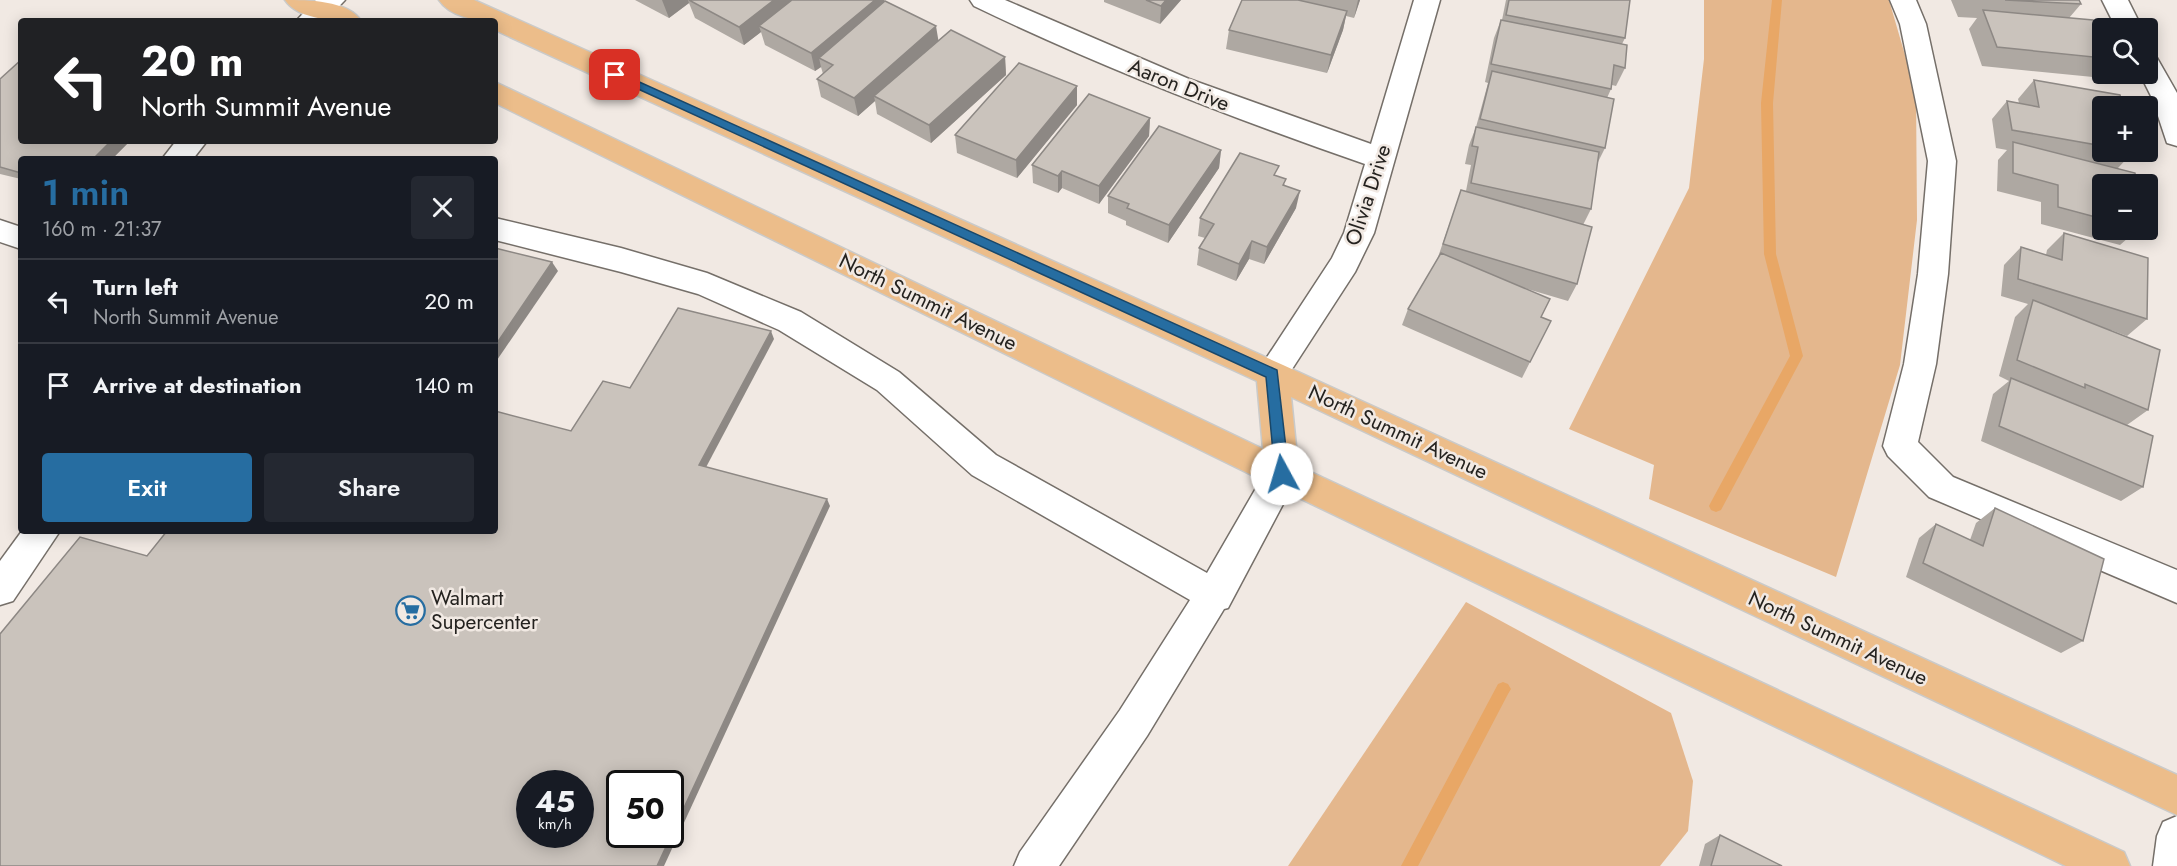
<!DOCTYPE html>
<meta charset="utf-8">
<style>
:root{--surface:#171b24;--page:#242831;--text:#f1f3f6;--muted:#9ea1a6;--line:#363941;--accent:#266da1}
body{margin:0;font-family:Jost,sans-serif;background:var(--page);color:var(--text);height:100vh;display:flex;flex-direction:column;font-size:22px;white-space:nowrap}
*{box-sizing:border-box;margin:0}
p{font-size:20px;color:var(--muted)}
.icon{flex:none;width:33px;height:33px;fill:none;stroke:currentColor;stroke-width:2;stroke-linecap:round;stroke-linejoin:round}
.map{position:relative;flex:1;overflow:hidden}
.details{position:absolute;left:18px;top:156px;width:480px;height:378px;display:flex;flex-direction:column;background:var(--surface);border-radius:6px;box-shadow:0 3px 15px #0003}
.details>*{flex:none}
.guide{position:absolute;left:18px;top:18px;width:480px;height:126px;border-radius:6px;box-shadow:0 3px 15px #0003;background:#202124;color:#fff;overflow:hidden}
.controls{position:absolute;left:2092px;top:18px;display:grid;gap:12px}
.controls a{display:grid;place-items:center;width:66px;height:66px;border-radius:6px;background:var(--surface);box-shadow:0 3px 15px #0003;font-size:30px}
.speed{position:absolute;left:516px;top:770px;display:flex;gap:12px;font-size:30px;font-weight:700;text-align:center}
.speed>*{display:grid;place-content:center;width:78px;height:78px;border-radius:50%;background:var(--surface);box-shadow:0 3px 15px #0003;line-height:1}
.speed small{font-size:15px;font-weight:400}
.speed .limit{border:3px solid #111;border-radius:9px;background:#fff;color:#111}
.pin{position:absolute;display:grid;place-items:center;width:51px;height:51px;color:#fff;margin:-26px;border-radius:12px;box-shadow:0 3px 9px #0006}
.me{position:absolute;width:66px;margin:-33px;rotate:354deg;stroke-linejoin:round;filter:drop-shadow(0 0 4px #0008)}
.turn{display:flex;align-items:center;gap:21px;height:126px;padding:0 24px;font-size:27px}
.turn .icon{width:78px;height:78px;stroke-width:2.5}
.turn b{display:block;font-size:42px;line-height:51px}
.round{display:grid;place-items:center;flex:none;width:63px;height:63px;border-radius:6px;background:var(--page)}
.summary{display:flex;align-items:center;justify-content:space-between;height:102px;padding:0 24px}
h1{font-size:36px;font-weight:600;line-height:45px;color:var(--accent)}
.cta{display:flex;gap:12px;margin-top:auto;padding:12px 24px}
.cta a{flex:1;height:69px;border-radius:6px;background:var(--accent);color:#fff;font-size:24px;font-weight:600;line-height:69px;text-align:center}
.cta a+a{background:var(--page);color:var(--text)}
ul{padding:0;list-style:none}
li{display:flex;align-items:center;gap:18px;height:84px;padding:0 24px;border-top:2px solid var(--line)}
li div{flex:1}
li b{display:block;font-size:22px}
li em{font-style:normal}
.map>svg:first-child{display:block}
</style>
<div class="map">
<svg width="2177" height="866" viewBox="0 0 2177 866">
<rect width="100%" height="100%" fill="#f1e9e3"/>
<g fill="#e4b78d">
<path d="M1704,0h185l27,93 1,127 -17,145 -64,212 -187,-78 5,-34 -85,-36 120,-241 15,-129z"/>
<path d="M1466,602l205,111 22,68 -5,50 -28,35h-372z"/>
</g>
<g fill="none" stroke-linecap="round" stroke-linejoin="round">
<g fill="#e8a766" fill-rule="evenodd">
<path d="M1772,0h10l-9,103 3,151 27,102 -82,154 -5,2 -5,-2 -2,-4 2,-4 79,-146 -26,-102 -3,-151z"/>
<path d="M1503,682l5,2 3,5 -3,5 -90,172h-17l97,-182z"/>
</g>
<defs>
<g id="minor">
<path d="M316,0h29l-20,21h-29z"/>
<path d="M970,0h35l184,79 182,65 43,-144h26l-66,233 -19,39 -72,111 -11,4 -11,-4 -5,-9 76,-116 12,-25 21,-69c-133,-46 -264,-97 -391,-158z"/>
<path d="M1890,0h26l10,24 30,137 -8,113 -12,90 -18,78 35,35 224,93v33l-248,-106 -41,-41 -5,-10 21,-82 14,-90 10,-113 -28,-137z"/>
<path d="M2102,0h26l14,28h-26z"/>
<path d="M2148,55l9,3 20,35v53l-10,-3 -15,-45 -12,-24h8z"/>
<path d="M176,141h31l-14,18h-31z"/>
<path d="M495,218l126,30 86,25 94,39 98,60 97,83 211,118 63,-109 12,-5 12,5 5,10 -71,134 -4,1 -77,127 -88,130h-45l6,-14 100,-142 70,-110 -218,-125 -95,-85 -98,-60 -81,-36 -77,-22 -126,-32z"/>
<path d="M0,220l21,7v22l-21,-7z"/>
<path d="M22,531h38l-47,70 -13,4v-44z"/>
<path d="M2177,816v50h-24l4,-30 6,-14z"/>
</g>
<g id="major">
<path d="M285,0c22,0 63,0 76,21 -22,0 -62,0 -76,-21z"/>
<path d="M439,0h35l809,365 894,410v40l-886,-418 7,69 826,386 6,14h-64l-796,-382 -775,-381v-21l768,367 -6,-68 -762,-351v-9c-18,0 -45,-4 -56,-21z"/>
</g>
</defs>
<use href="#minor" stroke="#756f69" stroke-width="3"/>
<use href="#major" stroke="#cacac9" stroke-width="3"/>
<use href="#minor" fill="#fff" fill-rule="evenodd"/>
<use href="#major" fill="#ecbd8a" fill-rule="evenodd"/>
</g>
<g fill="#aea8a2">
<path d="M635,0h249l1,2 53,39 67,16 1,18 -75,68 -54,-29 -2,-13 -17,15 -37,-19 -4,-18 6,-5 -2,-7 -6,4 -50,-26 -4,-13 -17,13 -49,-27 -6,-15 -20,15z"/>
<path d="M1104,0h77l-21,24 -56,-22z"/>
<path d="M1242,0h118l-6,18 -8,-2 -3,14 -16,43 -101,-24 3,-19z"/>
<path d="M1506,0h124l-5,38 -3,6 3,24 -9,18 -4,-1 -1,4 -4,9 -2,50 -8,16 -6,45 -8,16 -6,59 -9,17 -44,-13 17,29 -11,45 -8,16 -120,-53 6,-16 29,-49 24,-70 5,1 5,-26 -6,-1 4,-19 7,-18 12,-44 -3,-1 9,-44 7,-18h1z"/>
<path d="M1951,0h128l2,4 -12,14 34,25v22l-10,12 -111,-11 -13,-37 8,-11 -19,-1z"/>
<path d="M0,79l21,62h109l-18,18h-91v20l-21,-5z"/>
<path d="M2034,80l69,26v46h30l-30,32v46h34l-17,15 -79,-21v-22l-44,-11 1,-31 9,-10 -11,-2 -4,-29 15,-18 12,2 -1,-4z"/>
<path d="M1077,86v19l-60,73 -60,-25 -2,-18z"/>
<path d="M1150,118l-1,18 -50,68 -37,-16 -4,5 -25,-10 -1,-18z"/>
<path d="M1221,150l-2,18 -51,75 -42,-18v-4l-18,-8v-17z"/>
<path d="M1277,176l8,9 11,23 -32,56 -15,-5 -13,22 -39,-16 2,-17 6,-10 -7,-2 2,-18z"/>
<path d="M2064,233l83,86 -20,17 -16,-6 37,80 -21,15 -59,-24 75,86 -22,14 -140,-60 12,-47 16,-13 -10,-5 16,-59 13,-13 -27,-8 3,-31 17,-18 25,8 1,-5z"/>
<path d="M1995,508l88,133 -22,12 -155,-76 13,-39 17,-14 34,16 6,-17z"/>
<path d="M1720,835l62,31h-83l6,-22z"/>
</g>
<g fill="#8d8884">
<path d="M662,0h26l1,3 -20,15z"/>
<path d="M774,0h24l-39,26 2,6 -17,13 -5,-18z"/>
<path d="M875,0h9l2,12 -67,46 2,9 -6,4 -4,-18z"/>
<path d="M1166,0h15l-21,24 1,-18z"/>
<path d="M1358,0h2l-6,18z"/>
<path d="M1347,11l-4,19 -16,43 4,-18z"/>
<path d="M936,26l3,18 -65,52 1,5 -17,15 -4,-18z"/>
<path d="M1005,57l1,18 -75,68 -2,-18z"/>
<path d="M1077,86v19l-60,73 -1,-18z"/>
<path d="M1150,118l-1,18 -50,68v-18z"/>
<path d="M111,141h19l-18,18h-19z"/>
<path d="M1221,150l-2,18 -51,75 1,-18z"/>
<path d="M1062,171v17l-4,5v-17z"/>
<path d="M1300,191l-4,17 -32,56 3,-17z"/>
<path d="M1252,241l-3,18 -13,22 3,-17z"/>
<path d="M552,262l6,9 -63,92v-17z"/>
<path d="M771,331l3,8 -71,134 -4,-8z"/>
<path d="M827,499l3,7 -166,360h-7z"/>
</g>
<g fill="#cac3bc" stroke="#8d8884" stroke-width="1.5" fill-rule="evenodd">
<path d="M689,0h85l-35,27z"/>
<path d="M792,0h83l-64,53 -52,-27z"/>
<path d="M1146,0h20l-5,6z"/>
<path d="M1242,0h56l49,11 -16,44 -102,-25z"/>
<path d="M1509,0h121l-5,38 -119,-23z"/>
<path d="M2005,0h74l2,4z"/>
<path d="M885,1l51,25 -82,72 -37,-19 16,-14 -14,-7z"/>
<path d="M1983,10l110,10 10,23v15l-106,-11z"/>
<path d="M1501,20l126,25 -2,23 -11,-3 -3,24 -120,-25z"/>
<path d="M951,30l54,27 -76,68 -55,-29z"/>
<path d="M21,60v81h90l-18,18h-72v14l-21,-6v-88z"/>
<path d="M1019,63l58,23 -61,74 -61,-25z"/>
<path d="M1492,71l122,28 -9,49 -125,-29z"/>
<path d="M2034,80l86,15 3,11h-20v40l-91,-16 -5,-29 32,6z"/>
<path d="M1089,94l61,24 -51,68 -37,-15 -4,5 -26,-11z"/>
<path d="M1159,126l62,24 -52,75 -42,-17 2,-4 -21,-8z"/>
<path d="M1476,127l123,25 -8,57 -120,-26 7,-36 -6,-1z"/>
<path d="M2013,142l122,31 1,11h-33v35l-45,-12v-22l-45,-12z"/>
<path d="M1240,153l39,13 -5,9 12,4 -3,6 17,6 -33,56 -15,-6 -13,23 -40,-16 15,-24 -14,-6z"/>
<path d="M1461,190l131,37 -15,57 -134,-40z"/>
<path d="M2064,233l84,25 -1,61 -129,-40 3,-32 41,13z"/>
<path d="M495,248l57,14 -57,84z"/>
<path d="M1441,253l109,46 -9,18 10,4 -21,41 -122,-53z"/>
<path d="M2033,300l127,50 -12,60 -63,-26v4l-68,-28z"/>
<path d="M678,308l93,23 -72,134 128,34 -170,367h-657v-232l80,-97 67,19 20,-25h328v-120l76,20 32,-50 27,7zM530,783h50v51h-50zM620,783h50v51h-50z"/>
<path d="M2011,378l142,58 -10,51 -144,-61z"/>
<path d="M1995,508l109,51 -21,82 -160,-78 13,-39 47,22z"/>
<path d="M1720,835l62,31h-71z"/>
</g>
<path fill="#266da1" stroke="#194769" stroke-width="1.5" d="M615,71l662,299 12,104 -2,4 -5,2 -7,-6 -9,-97 -654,-300 -2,-2z"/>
<defs>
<symbol id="supermarket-ring" viewBox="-11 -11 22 22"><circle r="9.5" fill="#f1e9e3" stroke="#266da1" stroke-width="1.5"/><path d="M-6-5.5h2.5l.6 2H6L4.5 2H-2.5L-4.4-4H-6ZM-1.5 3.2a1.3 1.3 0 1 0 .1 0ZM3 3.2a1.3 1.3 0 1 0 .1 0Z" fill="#266da1"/></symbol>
</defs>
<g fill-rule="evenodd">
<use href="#supermarket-ring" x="394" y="594" width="33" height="33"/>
</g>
<g text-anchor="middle" stroke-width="5" stroke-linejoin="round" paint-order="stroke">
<g font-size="21" fill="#24221f" stroke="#f1e9e3">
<text transform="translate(1179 85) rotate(22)" y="7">Aaron Drive</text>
<text transform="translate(1368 195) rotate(-72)" y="7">Olivia Drive</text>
<text transform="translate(928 302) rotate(26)" y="7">North Summit Avenue</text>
<text transform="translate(1398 432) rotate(25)" y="7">North Summit Avenue</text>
<text transform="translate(1838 638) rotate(25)" y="7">North Summit Avenue</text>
</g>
<g font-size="21" fill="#24221f" stroke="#f1e9e3" text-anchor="start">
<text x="431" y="605">Walmart<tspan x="431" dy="24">Supercenter</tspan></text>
</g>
</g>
</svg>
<div class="controls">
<a><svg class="icon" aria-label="search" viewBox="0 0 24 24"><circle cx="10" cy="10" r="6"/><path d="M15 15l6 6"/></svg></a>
<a>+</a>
<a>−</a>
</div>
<div class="speed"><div>45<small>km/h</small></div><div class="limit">50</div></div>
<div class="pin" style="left:615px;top:75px;background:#d93025"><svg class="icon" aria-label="arrive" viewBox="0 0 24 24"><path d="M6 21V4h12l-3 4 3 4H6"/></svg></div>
<svg class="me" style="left:1282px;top:474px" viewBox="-20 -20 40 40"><circle r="19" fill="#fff"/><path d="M0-13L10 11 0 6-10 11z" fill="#266da1"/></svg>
<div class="guide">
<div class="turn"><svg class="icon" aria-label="left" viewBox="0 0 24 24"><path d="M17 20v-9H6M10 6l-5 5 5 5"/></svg><div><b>20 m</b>North Summit Avenue</div></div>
</div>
<section class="details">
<div class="summary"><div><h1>1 min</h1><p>160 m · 21:37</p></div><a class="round"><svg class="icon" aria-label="close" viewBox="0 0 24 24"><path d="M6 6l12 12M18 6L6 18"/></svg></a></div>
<ul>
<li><svg class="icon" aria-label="left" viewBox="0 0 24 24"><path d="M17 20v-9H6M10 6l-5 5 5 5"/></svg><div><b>Turn left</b><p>North Summit Avenue</p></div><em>20 m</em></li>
<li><svg class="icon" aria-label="arrive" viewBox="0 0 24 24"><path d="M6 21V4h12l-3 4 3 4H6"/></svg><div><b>Arrive at destination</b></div><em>140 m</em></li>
</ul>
<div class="cta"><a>Exit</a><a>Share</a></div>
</section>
</div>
